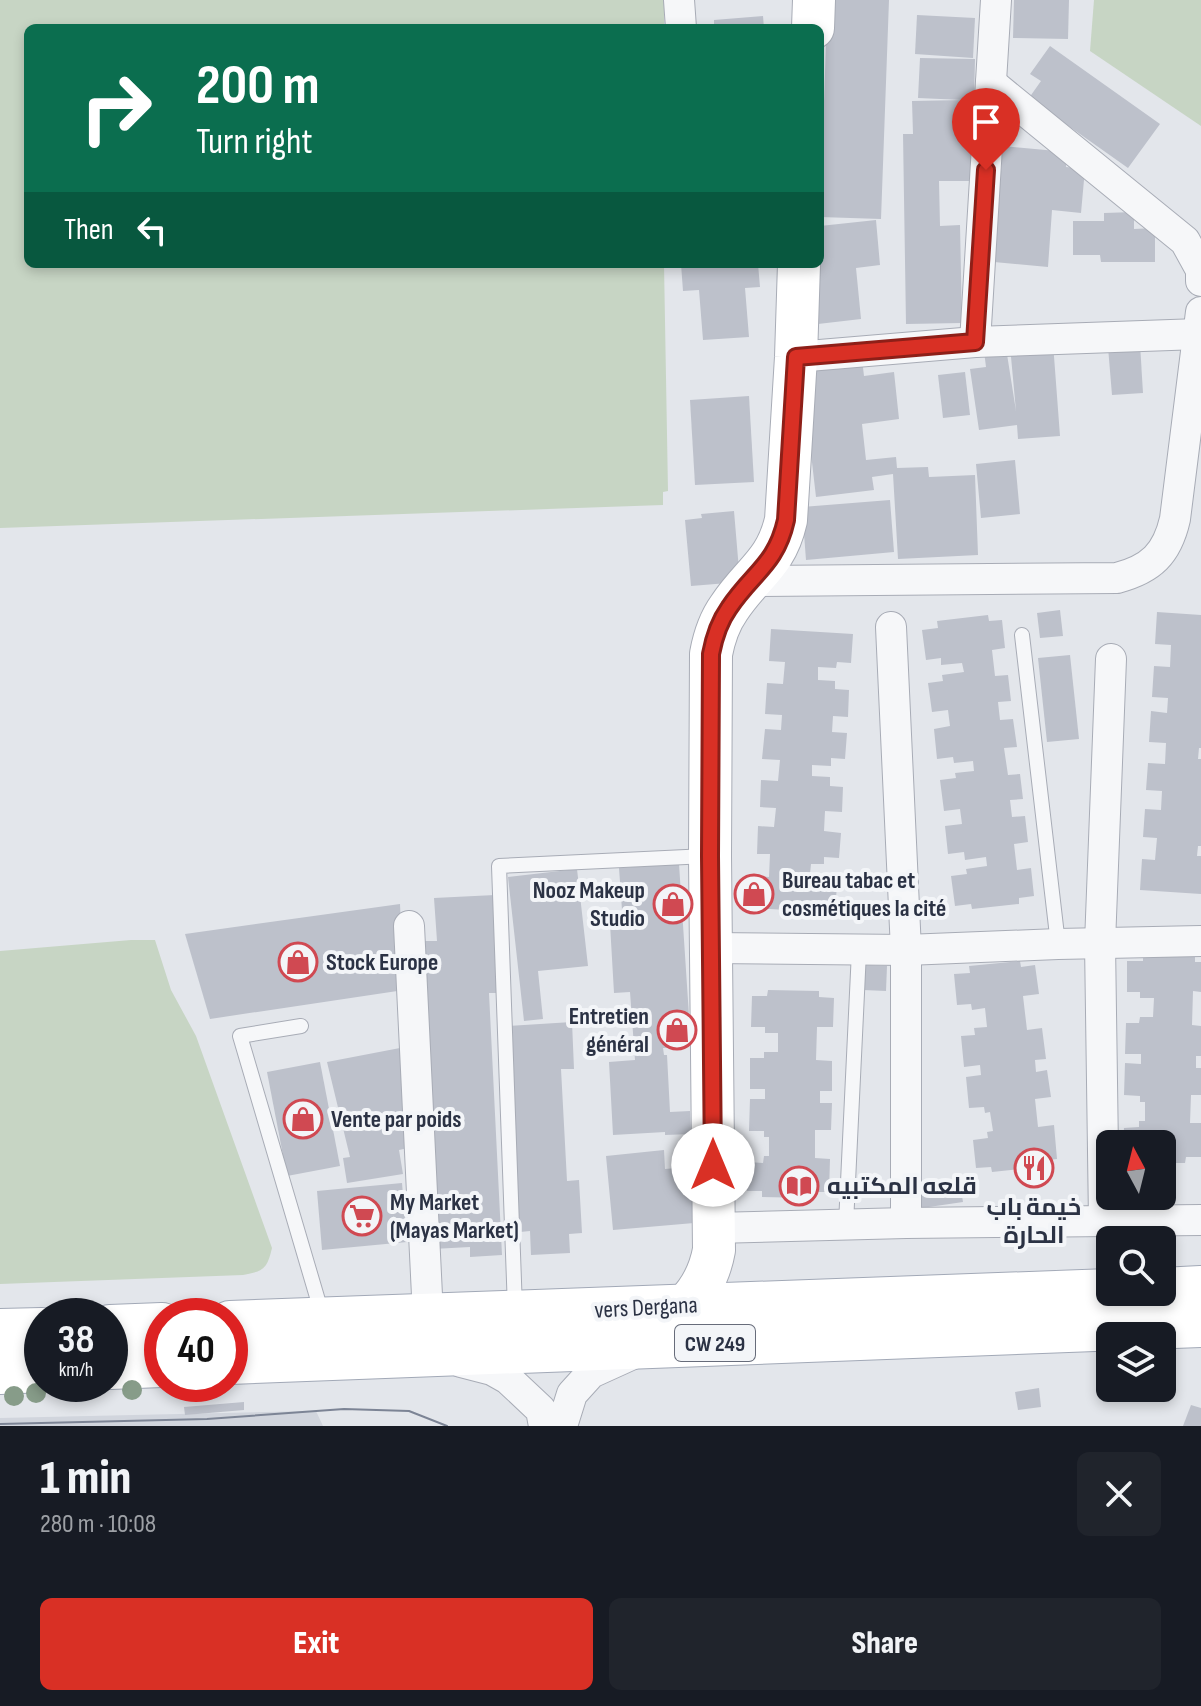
<!DOCTYPE html>
<meta charset="utf-8">
<style>
:root{--surface:#171b24;--page:#20242c;--text:#f1f3f6;--muted:#9ea1a6;--accent:#d93025}
body{margin:0;font-family:"Sofia Sans Condensed",Cairo,sans-serif;background:var(--page);color:var(--text);height:100vh;display:flex;flex-direction:column;font-size:30px;white-space:nowrap}
*{box-sizing:border-box;margin:0}
p{font-size:26px;color:var(--muted)}
.icon{flex:none;width:44px;height:44px;fill:none;stroke:currentColor;stroke-width:2;stroke-linecap:round;stroke-linejoin:round}
.map{position:relative;height:1426px;overflow:hidden}
.details{display:flex;flex-direction:column;background:var(--surface);flex:1}
.details>*{flex:none}
.hud{position:absolute;left:24px;top:24px;width:800px;height:244px;border-radius:12px;box-shadow:0 4px 12px #0003;background:#0b6e4f;color:#fff;overflow:hidden}
.needle{width:52px;rotate:353deg}
.buttons{position:absolute;left:1096px;top:1130px;display:grid;gap:16px}
.buttons a{display:grid;place-items:center;width:80px;height:80px;border-radius:12px;background:var(--surface);box-shadow:0 4px 12px #0003;font-size:40px}
.speed{position:absolute;left:24px;top:1298px;display:flex;gap:16px;font-size:40px;font-weight:700;text-align:center}
.speed>*{display:grid;place-content:center;width:104px;height:104px;border-radius:50%;background:var(--surface);box-shadow:0 4px 12px #0003;line-height:1}
.speed small{font-size:20px;font-weight:400}
.speed .limit{border:12px solid #d22;background:#fff;color:#111}
.pin{position:absolute;display:grid;place-items:center;width:68px;height:68px;color:#fff;margin:-82px -34px;border-radius:50% 50% 50% 0;rotate:-45deg;box-shadow:0 0 8px #0007}
.pin .icon{rotate:45deg}
.me{position:absolute;width:88px;margin:-44px;rotate:0deg;stroke-linejoin:round;filter:drop-shadow(0 0 6px #0008)}
.turn{display:flex;align-items:center;gap:28px;height:168px;padding:0 40px;font-size:36px}
.turn .icon{width:104px;height:104px;stroke-width:2.5}
.turn b{display:block;font-size:56px;line-height:68px}
.then{display:flex;align-items:center;height:76px;padding:0 40px;background:#0003;gap:16px;font-size:30px}
.round{display:grid;place-items:center;flex:none;width:84px;height:84px;border-radius:12px;background:var(--page)}
.headline{display:flex;align-items:center;justify-content:space-between;height:136px;padding:0 40px}
h1{font-size:48px;font-weight:800;line-height:60px}
.button{display:flex;gap:16px;margin-top:auto;padding:16px 40px}
.button a{flex:1;height:92px;border-radius:12px;background:var(--accent);color:#fff;font-size:32px;font-weight:800;line-height:92px;text-align:center}
.button a+a{background:var(--page);color:var(--text)}
.map>svg:first-child{display:block}
</style>
<div class="map">
<svg width="1201" height="1426" viewBox="0 0 1201 1426">
<rect width="100%" height="100%" fill="#e3e6eb"/>
<path fill="#d1d5dd" d="M316,1411l7,15h-323v-8z"/>
<g fill="#c7d5c4">
<path d="M0,0h664v28h-636v236h636l4,227 -5,1v13l-663,23z"/>
<path d="M1094,0h107v126l-111,-75z"/>
<path d="M131,940h24l16,50 25,46 76,212c-5,21 -8,23 -29,27l-243,9v-333z"/>
</g>
<g fill="#bdc1cb">
<path d="M835,0h54l-8,219 -61,-2 7,-202h7z"/>
<path d="M1014,0h55l-1,39 -55,-1z"/>
<path d="M917,15l58,3 -2,40 -58,-4z"/>
<path d="M763,16l1,12h-50v-8z"/>
<path d="M1050,46l110,78 -32,44 -99,-70 12,-17 -11,-7z"/>
<path d="M920,58l55,1 -1,41h-3l2,81h-34l1,45 20,-1 2,98 -56,1 -3,-190h10l-1,-33 51,-1 -45,-2z"/>
<path d="M1003,146l64,6 -1,15 19,2 -4,44 -29,-3 -4,57 -54,-5z"/>
<path d="M1134,212v17l21,-1v34h-54l-1,-7h-27v-34h31v-8z"/>
<path d="M876,220l4,45 -24,3 5,51 -43,5 -6,-60h8v-4h4l-4,-34z"/>
<path d="M681,264h77l2,23 -15,1 4,49 -46,3 -4,-50 -16,1z"/>
<path d="M1053,343l7,93 -42,3 -1,-14 -38,5 -9,-61 16,-2 -2,-16 22,-3 10,63 -6,-65z"/>
<path d="M1140,344l3,49 -31,2 -4,-48z"/>
<path d="M862,359l2,17 30,-4 5,47 -37,5 4,36 30,-3 1,11 31,-1 1,10 46,-2 3,80 -80,4 -5,-85 -21,3 2,13 -58,7 -15,-130z"/>
<path d="M965,372l5,43 -27,3 -5,-43z"/>
<path d="M749,396l5,86 -59,3 -5,-85z"/>
<path d="M1015,460l5,54 -39,4 -5,-54z"/>
<path d="M890,500l4,52 -88,8 -4,-53z"/>
<path d="M734,511l6,71 -49,4 -6,-66 17,-2 -1,-4z"/>
<path d="M1060,610l3,26 -23,2 -3,-25z"/>
<path d="M1157,612l44,3v133h-2l-1,11h3v87h-3l-1,10h4v38l-61,-4 2,-31 13,1 2,-22 -14,-1 2,-28 16,1 1,-19 -16,-1 2,-27 17,1 1,-21 -17,-1 2,-31 16,2 1,-15 -16,-1 2,-31 16,1 1,-22 -16,-1z"/>
<path d="M988,615l1,6 13,-1 3,28 -13,2 3,26 13,-1 3,26 -13,1 2,18 13,-1 4,28 -13,1 4,27 12,-1 3,25 -13,1 2,17 13,-1 3,26 -14,2 3,26 14,-2 3,28 -15,2v6l-47,5 -1,-5 -16,2 -4,-30 16,-2 -1,-5 21,-3 -1,-9 -21,3 -1,-8 -16,2 -3,-28 17,-2 -2,-15 -16,2 -4,-31 16,-2 -1,-5 19,-2 -1,-10 -19,2 -1,-6 -16,2 -3,-30 16,-3 -2,-16 -16,2 -4,-29 15,-2 -1,-6 22,-3 -2,-9 -21,2v-7l-15,2 -4,-30 16,-2 -1,-7z"/>
<path d="M771,629l82,5 -2,29 -14,-1 -1,6 -18,-1v13l17,1v8l14,1 -1,27 -15,-1 -1,16 15,1 -2,26 -14,-1v8l-19,-1v11l18,1v9l13,1 -1,25 -17,-1 -1,20 17,2 -2,25 -15,-1v7h-13l-1,10h13v9l14,1 -2,29 -82,-5 2,-32 14,1 1,-23h-13l1,-28 16,1 2,-19 -16,-1 1,-27 17,1 2,-21 -18,-1 3,-30 16,1 1,-15 -17,-1 2,-31 16,1 2,-22 -16,-1z"/>
<path d="M1070,655l9,84 -32,3 -9,-84z"/>
<path d="M679,864l12,182 -28,2 1,7h3l3,57 20,-1 1,23 -26,1v-3l-52,3 -4,-73 26,-2 -5,-68 -16,1 -4,-69h13l-4,-56z"/>
<path d="M577,869l11,97 -50,5 5,48 -19,2 -16,-144z"/>
<path d="M495,895l5,98h-11l13,262 -32,2v-10l-37,2 -15,-308h19l-3,-43z"/>
<path d="M400,904l4,86 -194,29 -25,-85z"/>
<path d="M1143,955l52,1v6h6v30l-8,-1 -1,34 9,1v30h-5v12h5v27h-10l-1,28h11v34h-15l-1,6h-23v-19h-39l1,-16 15,-1v-6h6v-19h-5v-6l-16,-1 1,-32 16,1v-10h-16l1,-31h13l1,-6h13l1,-19h-14v-6h-13v-31h16z"/>
<path d="M1020,961l1,6 14,-2 4,29 -16,2 4,34 15,-2 4,31 -11,1 1,12 11,-2 4,27 -16,2 3,28 16,-2 3,34 -19,2 1,6 -47,5 -1,-5 -15,1 -3,-28 15,-2 -1,-6 6,-1 -3,-19 -5,1 -1,-6 -15,1 -3,-31 15,-2 -1,-10 -16,2 -3,-31 14,-1 -1,-7 13,-1 -2,-19 -13,2 -1,-6 -14,1 -3,-31 16,-1 -1,-7z"/>
<path d="M864,965l23,1 -1,25 -23,-1z"/>
<path d="M768,990l51,1v6l15,1 -1,29h-16l-1,33 16,1v30h-12v12h12l-1,27h-16v28l15,1 -1,33h-19v6l-48,-1v-6h-15l1,-29 15,1 1,-7h5v-19h-5v-6h-15l1,-32h15v-10h-15v-31h14v-6h14v-19h-13v-6h-14l1,-31h15z"/>
<path d="M572,1022l2,47h-13l6,112 12,-1 3,53 -13,1 1,19 -39,2 -1,-24 -10,1 -12,-206z"/>
<path d="M400,1048l8,100 -9,2 4,24 -56,9 -4,-25 7,-1 -23,-95z"/>
<path d="M320,1062l20,104 -53,10 -20,-104z"/>
<path d="M664,1150l1,19 23,-2 6,56 -81,7 -7,-74z"/>
<path d="M402,1183l5,59 -85,8 -5,-59z"/>
<path d="M961,1190l2,12 -41,6 -2,-12z"/>
<path d="M1039,1388l2,19 -23,3 -3,-18z"/>
<path d="M244,1402v8l-59,5 -1,-8z"/>
<path d="M1191,1405l10,3v18h-18z"/>
</g>
<g fill="none" stroke-linecap="round" stroke-linejoin="round">
<defs>
<g id="lane">
<path d="M1022,635l36,309"/>
<path d="M301,1026l-61,10 82,278"/>
<path d="M846,1224l13,-273"/>
<path d="M515,1309l-16,-443 208,-10"/>
</g>
<g id="street">
<path d="M679,0l2,28"/>
<path d="M991,83l194,158 16,29v11"/>
<path d="M975,342l21,-342"/>
<path d="M796,357l179,-15 224,-8"/>
<path d="M750,581l367,-3c34,-9 50,-24 58,-59l26,-207"/>
<path d="M891,627l15,323v273"/>
<path d="M409,926l19,390"/>
<path d="M712,948l194,2 152,-6 143,-3"/>
<path d="M1104,1220l-4,-277 11,-284"/>
<path d="M714,1228l192,-5 295,-3"/>
<path d="M461,1362l31,8 16,9 33,31 3,16"/>
<path d="M562,1426l10,-32 19,-21 44,-20"/>
</g>
<g id="secondary">
<path d="M813,28l1,-28"/>
<path d="M686,1305c16,-16 24,-33 28,-55l-4,-394 1,-202c3,-16 8,-32 18,-46 23,-35 47,-44 57,-88l10,-163 3,-93"/>
</g>
<g id="primary">
<path d="M1162,1290l39,-2"/>
<path d="M230,1323l880,-32"/>
<path d="M110,1327l52,-2"/>
<path d="M0,1331l42,-1"/>
<path d="M230,1362l971,-37"/>
<path d="M110,1367l52,-2"/>
<path d="M0,1372l42,-2"/>
</g>
</defs>
<use href="#lane" stroke="#a8acb6" stroke-width="16"/>
<use href="#street" stroke="#a8acb6" stroke-width="32"/>
<use href="#secondary" stroke="#a8acb6" stroke-width="44"/>
<use href="#primary" stroke="#a2a9b7" stroke-width="46"/>
<use href="#lane" stroke="#f6f7f9" stroke-width="14"/>
<use href="#street" stroke="#f6f7f9" stroke-width="30"/>
<use href="#secondary" stroke="#fff" stroke-width="42"/>
<use href="#primary" stroke="#fff" stroke-width="44"/>
<path stroke="#7c8495" stroke-width="2" d="M0,1424l207,-5 137,-10 65,2 38,15"/>
</g>
<g fill="#879c89">
<circle cx="132" cy="1390" r="10"/>
<circle cx="36" cy="1393" r="10"/>
<circle cx="14" cy="1396" r="10"/>
</g>
<g fill="none" stroke-linecap="round" stroke-linejoin="round">
<defs>
<path id="route" d="M713,1165l-3,-309 1,-202c3,-16 8,-32 18,-46 23,-35 47,-43 57,-88l10,-163 179,-15 11,-172"/>
</defs>
<use href="#route" stroke="#8d1f18" stroke-width="20"/>
<use href="#route" stroke="#d93025" stroke-width="14"/>
</g>
<defs>
<symbol id="shop-ring" viewBox="-11 -11 22 22"><circle r="9.5" fill="#f3f5f8" stroke="#d04952" stroke-width="1.5"/><path d="M-5-2.5h2.3a2.7 3.5 0 0 1 5.4 0H5L5.5 6h-11ZM-1.5-2.5h3a1.5 2.3 0 0 0-3 0Z" fill="#d04952"/></symbol>
<symbol id="restaurant-ring" viewBox="-11 -11 22 22"><circle r="9.5" fill="#f3f5f8" stroke="#d04952" stroke-width="1.5"/><path d="M-5-6h1v4h1v-4h1v4h1v-4h1v5L-1.5 .5V6h-2V.5L-5-1ZM5-6V6H3V1.5H1.5Q1.5-4 5-6Z" fill="#d04952"/></symbol>
<symbol id="library-ring" viewBox="-11 -11 22 22"><circle r="9.5" fill="#f3f5f8" stroke="#d04952" stroke-width="1.5"/><path d="M-6-4Q-3-5.5-.7-3.5V5Q-3 3-6 4ZM6-4Q3-5.5 .7-3.5V5Q3 3 6 4Z" fill="#d04952"/></symbol>
<symbol id="supermarket-ring" viewBox="-11 -11 22 22"><circle r="9.5" fill="#f3f5f8" stroke="#d04952" stroke-width="1.5"/><path d="M-6-5.5h2.5l.6 2H6L4.5 2H-2.5L-4.4-4H-6ZM-1.5 3.2a1.3 1.3 0 1 0 .1 0ZM3 3.2a1.3 1.3 0 1 0 .1 0Z" fill="#d04952"/></symbol>
</defs>
<g fill-rule="evenodd">
<use href="#shop-ring" x="732" y="872" width="44" height="44"/>
<use href="#shop-ring" x="651" y="882" width="44" height="44"/>
<use href="#shop-ring" x="276" y="940" width="44" height="44"/>
<use href="#shop-ring" x="655" y="1008" width="44" height="44"/>
<use href="#shop-ring" x="281" y="1097" width="44" height="44"/>
<use href="#restaurant-ring" x="1012" y="1146" width="44" height="44"/>
<use href="#library-ring" x="777" y="1164" width="44" height="44"/>
<use href="#supermarket-ring" x="340" y="1194" width="44" height="44"/>
</g>
<g text-anchor="middle" stroke-width="8" stroke-linejoin="round" paint-order="stroke">
<rect fill="#f3f5f8" stroke="#676c7a" stroke-width="2" x="675" y="1325" width="80" height="36" rx="6"/>
<g font-size="22" font-weight="bold" fill="#2b3244">
<text x="715" y="1351">CW 249</text>
</g>
<g font-size="24" font-weight="bold" fill="#2b3244" stroke="#f3f5f8" text-anchor="start">
<text x="782" y="888">Bureau tabac et<tspan x="782" dy="28">cosmétiques la cité</tspan></text>
<text x="645" y="898" text-anchor="end">Nooz Makeup<tspan x="645" dy="28">Studio</tspan></text>
<text x="326" y="970">Stock Europe</text>
<text x="649" y="1024" text-anchor="end">Entretien<tspan x="649" dy="28">général</tspan></text>
<text x="331" y="1127">Vente par poids</text>
<text x="827" y="1194">قلعه المكتبيه</text>
<text x="390" y="1210">My Market<tspan x="390" dy="28">(Mayas Market)</tspan></text>
<text x="1034" y="1215" text-anchor="middle">خيمة باب<tspan x="1034" dy="28">الحارة</tspan></text>
</g>
<g font-size="24" fill="#2b3244" stroke="#f3f5f8">
<text transform="translate(646 1307) rotate(-3)" y="8">vers Dergana</text>
</g>
</g>
</svg>
<div class="buttons">
<a><svg class="needle" viewBox="-14 -14 28 28"><path d="M0-13l5 13h-10z" fill="#e53935"/><path d="M0 13l5-13h-10z" fill="#9ea1a6"/></svg></a>
<a><svg class="icon" aria-label="search" viewBox="0 0 24 24"><circle cx="10" cy="10" r="6"/><path d="M15 15l6 6"/></svg></a>
<a><svg class="icon" aria-label="layers" viewBox="0 0 24 24"><path d="M12 4l9 5-9 5-9-5zM3 14l9 5 9-5"/></svg></a>
</div>
<div class="speed"><div>38<small>km/h</small></div><div class="limit">40</div></div>
<div class="pin" style="left:986px;top:170px;background:#d93025"><svg class="icon" aria-label="arrive" viewBox="0 0 24 24"><path d="M6 21V4h12l-3 4 3 4H6"/></svg></div>
<svg class="me" style="left:713px;top:1165px" viewBox="-20 -20 40 40"><circle r="19" fill="#fff"/><path d="M0-13L10 11 0 6-10 11z" fill="#d93025"/></svg>
<div class="hud">
<div class="turn"><svg class="icon" aria-label="right" viewBox="0 0 24 24"><path d="M7 20v-9h11M14 6l5 5-5 5"/></svg><div><b>200 m</b>Turn right</div></div>
<div class="then">Then<svg class="icon" aria-label="left" viewBox="0 0 24 24"><path d="M17 20v-9H6M10 6l-5 5 5 5"/></svg></div>
</div>
</div>
<section class="details">
<div class="headline"><div><h1>1 min</h1><p>280 m · 10:08</p></div><a class="round"><svg class="icon" aria-label="close" viewBox="0 0 24 24"><path d="M6 6l12 12M18 6L6 18"/></svg></a></div>
<div class="button"><a>Exit</a><a>Share</a></div>
</section>
